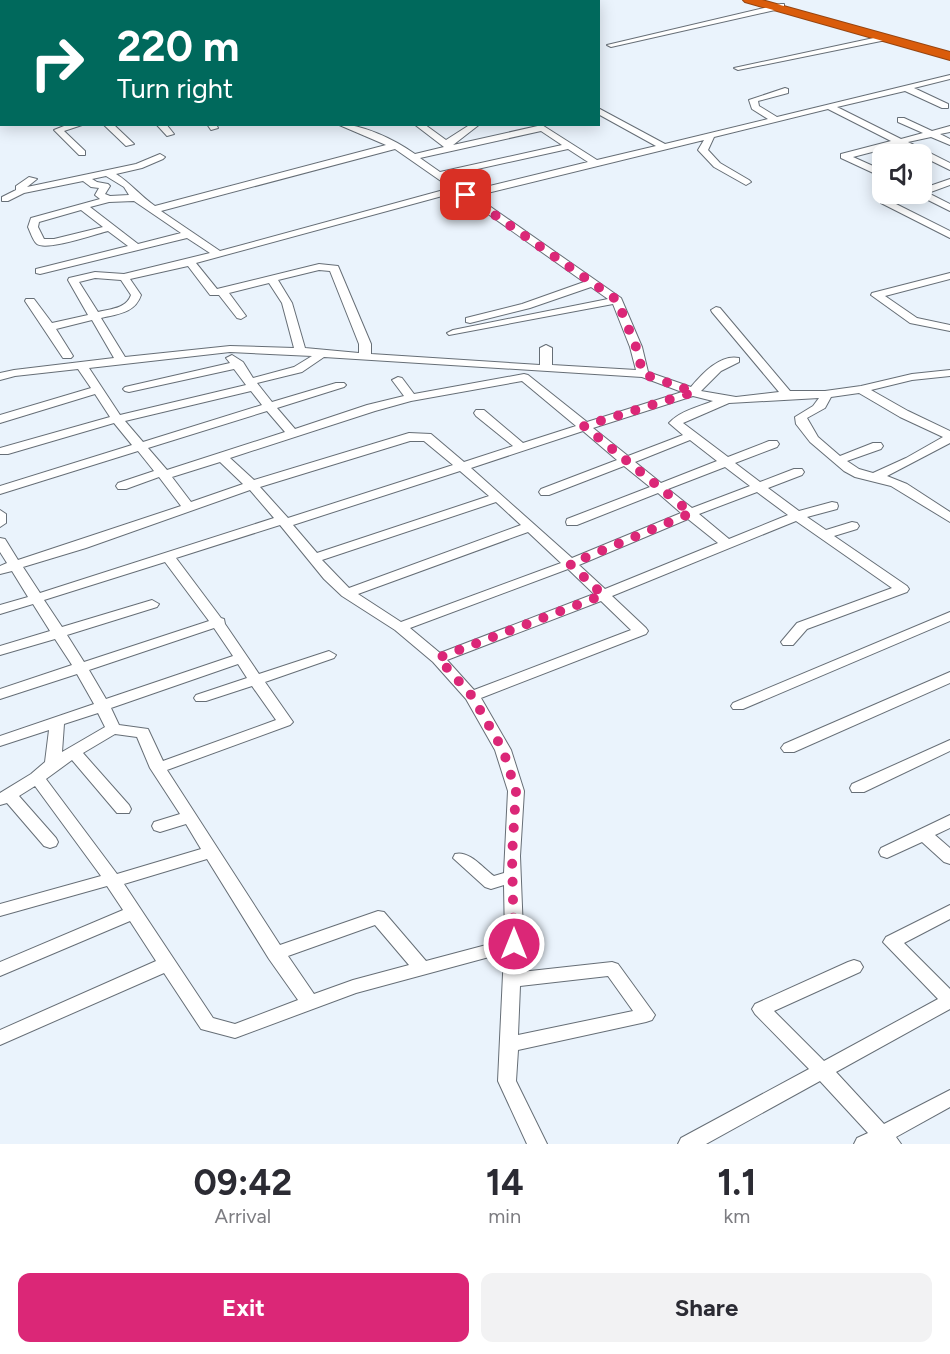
<!DOCTYPE html>
<style>
:root{--surface:#fff;--page:#f2f2f3;--text:#2b2b33;--muted:#7c7c81;--accent:#db2777}
body{margin:0;font-family:Figtree,sans-serif;background:var(--page);color:var(--text);height:100vh;display:flex;flex-direction:column;font-size:22px;white-space:nowrap}
*{box-sizing:border-box;margin:0}
p{font-size:20px;color:var(--muted)}
.icon{flex:none;width:33px;height:33px;fill:none;stroke:currentColor;stroke-width:2;stroke-linecap:round;stroke-linejoin:round}
.map{position:relative;height:1144px;overflow:hidden}
.sheet{display:flex;flex-direction:column;background:var(--surface);flex:1}
.sheet>*{flex:none}
.hud{position:absolute;left:0px;top:0px;width:600px;height:126px;box-shadow:0 3px 15px #0003;background:#00695c;color:#fff;overflow:hidden}
.buttons{position:absolute;left:872px;top:144px;display:grid;gap:12px}
.buttons a{display:grid;place-items:center;width:60px;height:60px;border-radius:12px;background:var(--surface);box-shadow:0 3px 15px #0003;font-size:30px}
.pin{position:absolute;display:grid;place-items:center;width:51px;height:51px;color:#fff;margin:-26px;border-radius:12px;box-shadow:0 3px 9px #0006}
.me{position:absolute;width:66px;margin:-33px;rotate:0deg;stroke-linejoin:round;filter:drop-shadow(0 0 4px #0008)}
.turn{display:flex;align-items:center;gap:21px;height:126px;padding:0 18px;font-size:27px}
.turn .icon{width:78px;height:78px;stroke-width:2.5}
.turn b{display:block;font-size:42px;line-height:51px}
.eta{display:flex;justify-content:space-evenly;align-items:center;height:102px;text-align:center}
.eta b{font-size:36px;font-weight:700;line-height:42px}
.button{display:flex;gap:12px;margin-top:auto;padding:12px 18px}
.button a{flex:1;height:69px;border-radius:12px;background:var(--accent);color:#fff;font-size:24px;font-weight:700;line-height:69px;text-align:center}
.button a+a{background:var(--page);color:var(--text)}
.map>svg:first-child{display:block}
</style>
<div class="map">
<svg width="950" height="1144" viewBox="0 0 950 1144">
<rect width="100%" height="100%" fill="#eaf3fc"/>
<g fill="none" stroke-linecap="round" stroke-linejoin="round">
<defs>
<g id="minor">
<path d="M24,0h10l1,2h-10z"/>
<path d="M78,0h12l-14,2z"/>
<path d="M157,0h9l1,2h-9z"/>
<path d="M184,0h18l-20,2z"/>
<path d="M343,0h8l1,2h-8z"/>
<path d="M407,0h8l1,1 -11,1z"/>
<path d="M781,4h3v4l-173,39 -4,-2z"/>
<path d="M0,21h2l-2,5z"/>
<path d="M883,36l4,2 -1,2 -148,30 -4,-2z"/>
<path d="M0,40h2l-2,5z"/>
<path d="M950,75v4l-36,9 34,16v4h-6l-37,-17 -68,16 64,32 22,-6 -25,-11v-4h6l28,13 18,-5v6l-10,2 10,5v6l-19,-8 -23,5 42,21v7l-51,-25 -46,12 29,13v7l-41,-19v-4l50,-13 -63,-32 -114,28 -6,13 12,13 29,17 2,2 -5,3 -32,-18 -16,-17 6,-10 -229,56 146,102 21,49 6,25 43,15c11,-13 29,-33 48,-29v4l-18,9 -20,20 35,6 43,-5 -67,-80 -1,-2 5,-3 4,1 70,83h35l36,-5 51,-12 38,-4v6l-38,4 -41,10 37,21 42,20v12l-63,33 20,8 43,28v10l-59,-36 -36,-9 -11,-6 -34,-29 -14,-18 -1,-7 18,-11 6,-8 -90,5 -46,20 45,34 41,-16h8l2,3 -2,3 -42,16 25,19 34,-13h8l2,3 -2,3 -34,13 31,23 33,-9 5,1 1,3 -1,3 -30,8 19,13 26,-8 5,1 2,3 -2,3 -23,7 73,50 2,3 -2,3 -100,37 -14,16h-10l-2,-3 16,-19 95,-35 -96,-67 -184,75 34,32 2,3 -2,3 -165,64 30,52 13,41 -4,65 3,76 -2,40 91,-10 6,2 37,51 -3,5 -6,2 -128,28 -2,31 31,63h-20l-29,-63 6,-128 -148,40 -121,45 -34,-9 -37,-56 -164,72v-15l156,-69 -26,-40 -130,55v-14l123,-52 -16,-24 -107,30v-12l101,-28 -66,-90 -16,10 37,42 2,4 -2,4 -6,2 -6,-2 -37,-43 -7,2v-12l31,-19 14,-12 4,-32 -49,16v-10l94,-32 -17,-30 -77,25v-10l72,-24 -17,-26 -55,16v-9l50,-15 -17,-27 -33,10v-9l28,-8 -16,-26 -12,3v-8l7,-3 -7,-11v-14l5,1 13,21 163,-54 -22,-29 -33,12h-8l-2,-3 2,-3 36,-12 -16,-20 -138,43v-8l132,-41 -18,-22 -106,31h-8v-6l110,-31 -15,-23 -95,29v-8l91,-27 -13,-19 -63,7 -15,4v-7l14,-3 100,-12 -22,-38 -36,9 17,27 -2,2h-8l-38,-57 1,-2h8l18,24 36,-8 -20,-35 1,-2 26,-6 29,2 86,-21 -23,-15 -147,36 -4,-1v-4l92,-23 -20,-15c-12,3 -61,20 -71,13 -4,-3 -7,-13 -9,-17l3,-9 69,-19 -5,-4 4,-7 -8,-1 -8,-6 -59,12 -16,8h-6v-4l14,-7v-4l13,-9 8,2 -10,8 109,-23 24,-10 5,3 -2,2 -21,9 -26,6c15,9 24,22 39,32l231,-61 -49,-21c25,0 57,15 78,30l29,-7 -30,-23h10l22,16 25,-16h9l-27,21 89,-20 55,35 59,-14 -58,-32v-6l67,36 103,-25 -16,-10 -3,-9 36,-12 3,1v4l-30,8 1,5 18,11zM541,131l21,14 -122,27 -20,-14zM395,149l56,39 -231,63 -59,-40zM568,149l20,13 -119,29 -23,-15zM106,176l18,11 5,8 -19,1 -5,-2 5,-8 -2,-2 -11,-2 -5,-3zM457,192l127,90 -62,22 -56,14v4l4,1 60,-15 61,-21 17,12 -155,31 -6,3 2,2 164,-31 17,43 6,23 -84,-5v-17l-6,-3 -6,3v17l-169,-11v-10l-33,-78 -19,-2 -102,25 -21,-26zM134,201l47,32 -43,11 -48,-37 19,-5zM81,210l22,17 -49,12h-10l-6,-12 1,-5zM188,266l22,29h9l18,23 4,1 5,-3 -17,-23 40,-10 13,20 12,45 -64,-2 -105,11 -24,-39c17,-4 34,-5 40,-23l-11,-16zM319,270l11,1 29,73v9l-54,-5 -13,-45 -14,-23zM95,278l26,2 10,15c-5,14 -21,14 -33,17l-19,-30zM230,352l82,4 -18,11 -41,11 -10,-16 -11,-7 -6,3 4,5 -105,24 -2,2 2,2 4,1 105,-23 12,16 -126,30 -31,-47zM324,357l318,20 40,15 -95,30 -59,-47 -4,-1 -110,20 -12,-16 -4,-1 -6,3 12,16 -37,9 -72,24 -18,-21 67,-21 2,-2 -2,-2h-8l-64,19 -15,-19 45,-11zM522,381l54,45 -53,17 -39,-33h-8l-2,3 2,3 37,30 -49,16 -33,-28 -22,-1 -155,47 -24,-22 145,-47 36,-10zM251,391l11,14 -119,37 -18,-21zM859,393l41,24 43,20 -37,21 -33,15 -14,-4 -12,-8 34,-12 2,-3 -2,-3h-8l-33,13 -22,-19 -11,-19 18,-10 6,-11zM693,396l20,5c-15,6 -33,10 -44,22l14,12 -55,21 -35,-28zM267,411l18,21 -118,38 -19,-22zM583,431l34,29 -76,29 -2,3 2,3h8l75,-29 26,21 -83,32 -1,3 1,3h10l81,-32 23,20 -109,45 -101,-90zM690,440l27,21 -56,22 -26,-21zM410,441h14l29,24 -165,53 -28,-31zM220,462l23,22 -52,18 -19,-25zM725,467l25,19 -58,22 -24,-19zM460,471l29,25 -172,57 -24,-28zM250,490l24,28 -234,75 -17,-26 63,-19zM757,492l31,23 -59,24 -30,-25zM496,502l25,23 -172,63 -27,-28zM688,519l30,24 -113,46 -26,-24zM280,525l44,54 18,17 53,34 38,32 33,37 29,51 13,41 -4,82 -10,3c-11,-8 -25,-26 -39,-22l-2,4 32,29 6,2 13,-4 1,55 -79,21 -42,-49 -6,-1 -98,34 -113,-175 123,-45 3,-3 -28,-40 69,-24 2,-3 -7,-4 -70,23 -34,-50 -1,-5 -3,-1 -45,-60zM528,532l33,31 -160,59 -43,-28zM165,562l44,59 -125,41 -17,-27 90,-28 2,-3 -7,-4 -90,27 -18,-27zM568,569l26,25 -154,59 -30,-25zM601,601l30,29 -157,60 -27,-30zM214,628l19,28 -127,43 -17,-29zM238,664l9,14 -51,17 -2,3 2,3h10l46,-15 24,34 -113,41 -15,-32 -29,-4 -8,-17zM98,713l7,14 -43,25 2,-28zM115,734l22,3 13,31 30,46 -26,8 -2,4 2,4 6,2 26,-8 15,25 -84,25 -71,-95 26,-19 45,53h12l2,-4 -2,-4 -46,-52zM207,859l62,100 29,41 -63,24 -22,-6 -89,-134zM375,925l34,40 -56,15 -39,14 -26,-38zM608,976l25,35 -115,24 2,-49z"/>
<path d="M0,115l2,1v6l-2,-1z"/>
<path d="M69,124h16l-21,7 21,20v4h-6l-25,-25z"/>
<path d="M103,124h10l21,20 -8,2z"/>
<path d="M156,124h10l8,10 -7,2z"/>
<path d="M207,124h9l2,4 -7,2z"/>
<path d="M950,179v6l-22,8 22,11v7l-32,-16 -24,8 56,28v7l-69,-35 25,-9h15v-5z"/>
<path d="M950,273v6l-65,17 32,22 33,7v6l-40,-8 -39,-28 1,-2z"/>
<path d="M0,510l6,4v9l-6,4z"/>
<path d="M950,612v9l-207,88h-10l-2,-3 2,-3z"/>
<path d="M950,672v11l-156,69h-10l-3,-4 3,-4z"/>
<path d="M950,740v11l-86,41h-12l-2,-4 2,-4z"/>
<path d="M950,815v13l-15,7 15,13v16l-6,-2 -22,-20 -35,16 -6,-2 -2,-4 2,-4z"/>
<path d="M950,905v14l-46,24 46,46v20l-114,63 48,52 66,-34v17l-54,30 5,7h-47l3,-6 11,-5 -48,-52 -114,63h-28l3,-6 128,-69 -54,-55 -3,-5 3,-5 93,-42 6,-2 6,2 3,5 -3,5 -86,39 50,50 114,-62 -55,-57 3,-5z"/>
</g>
<path id="highway" d="M743,0h19l188,52v8l-205,-58z"/>
</defs>
<use href="#minor" stroke="#666e76" stroke-width="2"/>
<use href="#highway" stroke="#954410" stroke-width="2"/>
<use href="#minor" fill="#fff" fill-rule="evenodd"/>
<use href="#highway" fill="#da5c0b" fill-rule="evenodd"/>
</g>
<g fill="none" stroke-linecap="round" stroke-linejoin="round">
<path stroke="#db2777" stroke-width="10" stroke-dasharray="0 18" d="M466,195l151,105 19,47 7,27 51,18 -110,34 107,87 -121,51 33,31 -165,63 34,38 31,54 13,41 -4,65 2,88"/>
</g>
</svg>
<div class="buttons">
<a><svg class="icon" aria-label="sound" viewBox="0 0 24 24"><path d="M4 9h4l5-4v14l-5-4H4zM17 9q2 3 0 6"/></svg></a>
</div>
<div class="pin" style="left:466px;top:195px;background:#d93025"><svg class="icon" aria-label="arrive" viewBox="0 0 24 24"><path d="M6 21V4h12l-3 4 3 4H6"/></svg></div>
<svg class="me" style="left:514px;top:944px" viewBox="-20 -20 40 40"><circle r="17" fill="#db2777" stroke="#fff" stroke-width="3"/><path d="M0-11L8 9 0 5-8 9z" fill="#fff"/></svg>
<div class="hud">
<div class="turn"><svg class="icon" aria-label="right" viewBox="0 0 24 24"><path d="M7 20v-9h11M14 6l5 5-5 5"/></svg><div><b>220 m</b>Turn right</div></div>
</div>
</div>
<section class="sheet">
<div class="eta">
<div><b>09:42</b><p>Arrival</p></div>
<div><b>14</b><p>min</p></div>
<div><b>1.1</b><p>km</p></div>
</div>
<div class="button"><a>Exit</a><a>Share</a></div>
</section>
